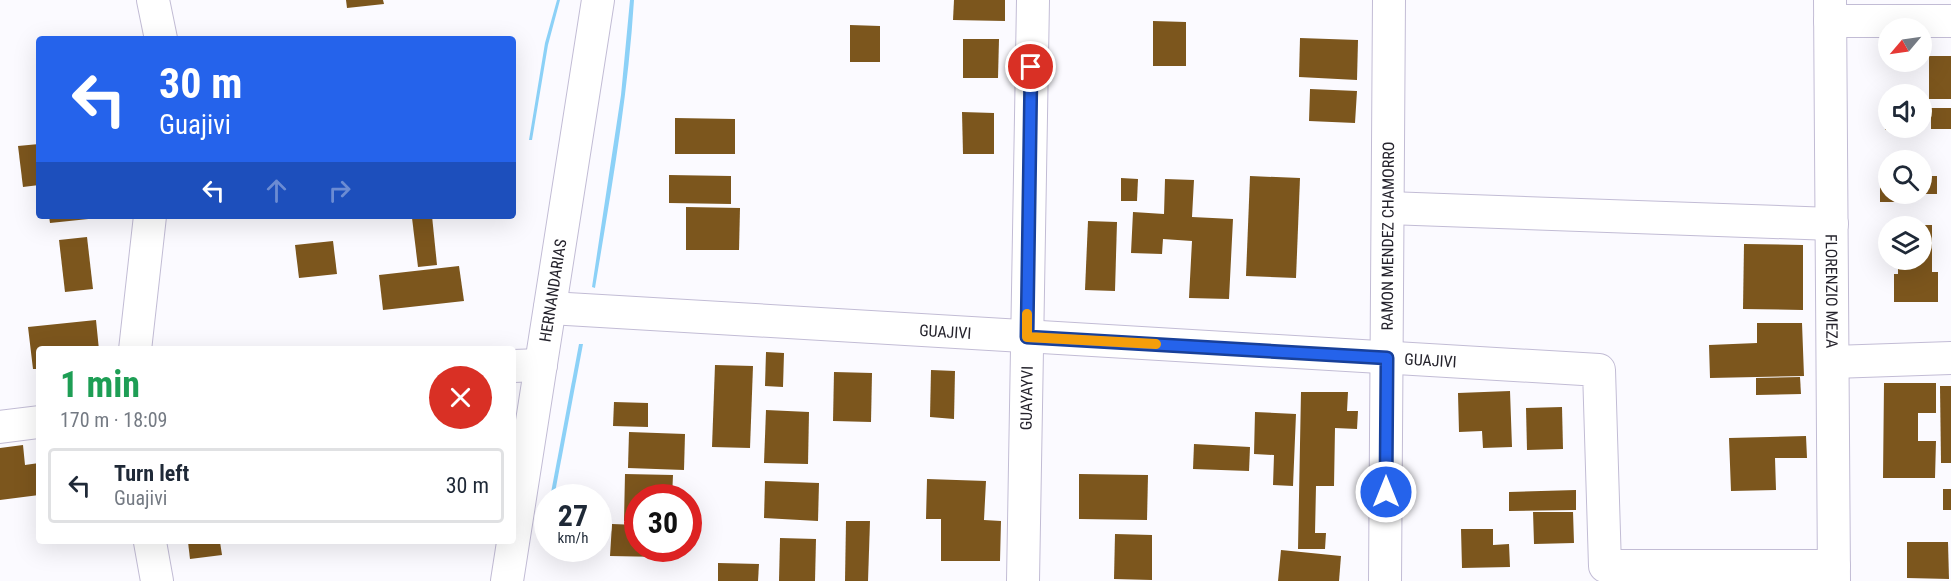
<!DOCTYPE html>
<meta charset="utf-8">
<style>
:root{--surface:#fff;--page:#f2f2f3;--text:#1f2937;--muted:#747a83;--line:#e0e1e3}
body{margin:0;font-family:"Roboto Condensed",sans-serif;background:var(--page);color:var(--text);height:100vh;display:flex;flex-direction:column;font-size:22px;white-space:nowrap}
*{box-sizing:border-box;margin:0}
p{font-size:20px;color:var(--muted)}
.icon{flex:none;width:33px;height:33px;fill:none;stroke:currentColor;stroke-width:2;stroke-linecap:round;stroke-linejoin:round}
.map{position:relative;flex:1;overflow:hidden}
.panel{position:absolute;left:36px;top:346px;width:480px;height:198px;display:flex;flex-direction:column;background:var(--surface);border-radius:6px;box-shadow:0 6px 24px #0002}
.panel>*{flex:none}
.banner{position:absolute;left:36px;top:36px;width:480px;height:183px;border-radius:6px;box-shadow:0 6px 24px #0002;background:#2563eb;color:#fff;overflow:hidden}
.needle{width:39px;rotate:241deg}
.controls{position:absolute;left:1878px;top:18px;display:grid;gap:12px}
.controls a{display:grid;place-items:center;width:54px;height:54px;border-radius:50%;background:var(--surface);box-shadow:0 6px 24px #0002;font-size:30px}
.speed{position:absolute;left:534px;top:484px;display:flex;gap:12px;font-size:30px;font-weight:700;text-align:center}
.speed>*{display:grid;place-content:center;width:78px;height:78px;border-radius:50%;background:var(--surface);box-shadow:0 6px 24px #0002;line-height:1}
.speed small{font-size:15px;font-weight:400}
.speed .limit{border:9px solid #d22;background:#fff;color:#111}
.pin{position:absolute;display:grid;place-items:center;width:51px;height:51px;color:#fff;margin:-26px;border:3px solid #fff;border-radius:50%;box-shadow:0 2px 6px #0007}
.me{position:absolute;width:66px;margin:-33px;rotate:0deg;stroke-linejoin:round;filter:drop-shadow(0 0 4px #0008)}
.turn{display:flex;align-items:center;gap:21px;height:126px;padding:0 24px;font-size:27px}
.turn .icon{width:78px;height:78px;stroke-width:2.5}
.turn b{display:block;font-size:42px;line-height:51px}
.lanes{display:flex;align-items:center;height:57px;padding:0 24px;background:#0003;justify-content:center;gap:30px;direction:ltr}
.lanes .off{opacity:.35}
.round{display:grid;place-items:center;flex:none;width:63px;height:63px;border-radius:32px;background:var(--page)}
.overview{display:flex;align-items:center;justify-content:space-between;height:102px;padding:0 24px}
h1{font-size:36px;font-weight:700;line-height:45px;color:#1e9e55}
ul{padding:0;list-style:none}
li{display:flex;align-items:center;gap:18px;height:75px;margin:0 12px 9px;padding:0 12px;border:3px solid var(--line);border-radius:6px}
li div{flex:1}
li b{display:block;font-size:22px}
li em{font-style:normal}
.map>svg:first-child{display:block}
</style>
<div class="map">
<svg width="1951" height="581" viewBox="0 0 1951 581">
<rect width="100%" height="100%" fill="#fbfaff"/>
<g fill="#8cd1f7">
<path d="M557,0h3l-12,45 -16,95h-3l16,-97z"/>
<path d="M630,0h4c-6,97 -23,192 -39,288l-3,-1 29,-192z"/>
<path d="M579,344h4l-29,154h-4z"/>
</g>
<g fill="#7c561d">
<path d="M346,0h37l1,4 -37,4z"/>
<path d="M954,0h51v21l-52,-1z"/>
<path d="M1153,21l33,1v44h-33z"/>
<path d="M850,25l30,1v36h-30z"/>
<path d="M1300,38l58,2 -1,40 -58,-3z"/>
<path d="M963,39h36l-1,39h-35z"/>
<rect x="1929" y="56" width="22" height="43"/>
<path d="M1310,89l47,2 -2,32 -46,-2z"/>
<path d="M1885,93h3v35h31v3l-34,-1z"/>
<rect x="1931" y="108" width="20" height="21"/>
<path d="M962,112l32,1v41h-31z"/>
<path d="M675,118l60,1v35h-60z"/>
<path d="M39,144v41l-16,2 -5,-41z"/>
<path d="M669,175l62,1v28l-62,-1z"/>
<path d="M1250,176l50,2 -4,100 -50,-2z"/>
<path d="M1880,176h8v18h9v8h-17z"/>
<rect x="1922" y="176" width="15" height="18"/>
<path d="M1121,178l17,1 -1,22h-16z"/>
<path d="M1165,179l29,1 -2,37 41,2 -4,80 -40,-1 3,-57 -29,-2 -1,15 -31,-1 2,-41 31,2z"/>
<path d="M686,207l54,1 -1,42h-53z"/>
<path d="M49,216h49v2l-48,5z"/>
<path d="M432,216l5,49 -19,2 -6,-49z"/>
<path d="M1088,221l29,1 -2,69 -30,-1z"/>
<path d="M1922,225h10v47h6v30h-44v-28h4v-14h24z"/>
<path d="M87,237l6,52 -28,3 -6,-52z"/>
<path d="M333,241l4,33 -38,4 -4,-33z"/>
<path d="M1744,244l59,1v65l-60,-1z"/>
<path d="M459,266l5,35 -81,9 -4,-35z"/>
<path d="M96,320l3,30h-60v19h-6l-5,-42z"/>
<path d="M1757,323h45l2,53 -94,2 -1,-33 48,-2z"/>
<path d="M766,352l18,1 -1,34 -18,-1z"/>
<path d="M715,365l38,1 -3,82 -38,-1z"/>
<path d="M931,370l24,1 -1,48 -24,-2z"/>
<path d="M834,372l38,1 -1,49 -38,-1z"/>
<path d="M1800,377l1,17 -45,1v-17z"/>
<path d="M1884,383h52v30h-18v28h18l-1,37h-52z"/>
<path d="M1940,386h11v77h-10z"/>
<path d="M1510,391l2,56 -29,1 -1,-17 -23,1 -1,-39z"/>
<path d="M1301,392h47l-1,19h11l-1,18 -22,-1 -1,58h-18l-1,47h11l-1,16h-27z"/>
<path d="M614,402l34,1v24l-35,-1z"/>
<path d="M1562,407l1,42 -36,1 -1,-42z"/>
<path d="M766,410l43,2 -1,52 -44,-1z"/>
<path d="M1255,412l41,2 -3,72 -20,-1 1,-30 -20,-1z"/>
<path d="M629,432l56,2 -1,36 -56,-2z"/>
<path d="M1806,436l1,22h-32l1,32 -45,1 -2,-53z"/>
<path d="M1194,444l56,3 -1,24 -56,-2z"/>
<path d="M23,445l2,20 14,-2v32l-39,5v-52z"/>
<path d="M625,474l48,1 -1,23h-34v23h-14z"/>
<path d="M1079,474l69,1 -1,45 -68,-1z"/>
<path d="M927,479l59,2 -2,39 17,1 -1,40h-59v-42h-15z"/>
<path d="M765,481l54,2 -1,38 -54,-3z"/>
<rect x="1943" y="489" width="8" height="21"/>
<path d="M1576,490v20l-67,1v-19z"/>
<path d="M1533,512h40l1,31 -40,1z"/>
<path d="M846,521h24l-2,60h-23z"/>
<path d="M612,524l26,1v24h25l-1,8 -52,-1z"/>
<path d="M1461,529h32v16l16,-1 1,23 -48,1z"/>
<path d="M1115,534l37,1v45l-38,-1z"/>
<path d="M780,538l36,1 -1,42h-36z"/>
<path d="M188,542h32l2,13 -32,4z"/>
<path d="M1907,542h41l1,37 -42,-1z"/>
<path d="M1281,550l60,6 -2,25h-61z"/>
<path d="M718,563l41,1 -1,17h-40z"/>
</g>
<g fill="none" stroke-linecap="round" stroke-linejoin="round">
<defs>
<g id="minor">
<path d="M153,0l8,39"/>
<path id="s1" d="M1830,0l4,581"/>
<path d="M1830,21h121"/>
<path d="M1388,208l444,16"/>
<path id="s2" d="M550,308l1049,62 6,196h229"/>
<path d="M135,350l15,-134"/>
<path d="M1833,362l118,-4"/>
<path d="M513,366l28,-1"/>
<path d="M0,427l39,-5"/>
<path d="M150,542l7,39"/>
<path id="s3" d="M507,581l91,-581"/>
<path id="s4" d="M1023,581l10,-581"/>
<path id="s5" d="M1385,581l4,-581"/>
</g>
</defs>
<use href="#minor" stroke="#c2bcd5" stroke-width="34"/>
<use href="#minor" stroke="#fff" stroke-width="32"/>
</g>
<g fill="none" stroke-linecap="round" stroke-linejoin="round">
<defs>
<path id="route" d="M1031,67l-4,270 360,21 -1,134"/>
</defs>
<use href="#route" stroke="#184099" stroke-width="15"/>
<use href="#route" stroke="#2563eb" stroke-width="10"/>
<path stroke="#f59e0b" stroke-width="10" d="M1027,314v23l129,7"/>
</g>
<g text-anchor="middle" stroke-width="6" stroke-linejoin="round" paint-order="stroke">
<g font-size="16" fill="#25232c" stroke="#fff">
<text dy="6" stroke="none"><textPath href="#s5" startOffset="345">RAMON MENDEZ CHAMORRO</textPath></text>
<text dy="6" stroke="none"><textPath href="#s3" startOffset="294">HERNANDARIAS</textPath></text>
<text dy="6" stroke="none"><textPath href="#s1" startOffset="291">FLORENZIO MEZA</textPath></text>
<text dy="6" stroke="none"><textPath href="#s2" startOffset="396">GUAJIVI</textPath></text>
<text dy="6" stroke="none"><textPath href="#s2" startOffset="882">GUAJIVI</textPath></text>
<text dy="6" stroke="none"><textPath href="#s4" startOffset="183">GUAYAYVI</textPath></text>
</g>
</g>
</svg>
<div class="controls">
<a><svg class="needle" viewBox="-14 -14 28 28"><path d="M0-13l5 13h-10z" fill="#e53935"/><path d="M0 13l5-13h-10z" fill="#747a83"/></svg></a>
<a><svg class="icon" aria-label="sound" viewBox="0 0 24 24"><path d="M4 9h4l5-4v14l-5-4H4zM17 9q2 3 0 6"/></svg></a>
<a><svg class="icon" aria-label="search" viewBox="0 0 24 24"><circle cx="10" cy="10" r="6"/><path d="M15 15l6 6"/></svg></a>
<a><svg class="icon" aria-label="layers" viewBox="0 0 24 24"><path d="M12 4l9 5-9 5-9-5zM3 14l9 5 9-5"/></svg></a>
</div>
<div class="speed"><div>27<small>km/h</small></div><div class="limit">30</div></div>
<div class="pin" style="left:1031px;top:67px;background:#d93025"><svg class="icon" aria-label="arrive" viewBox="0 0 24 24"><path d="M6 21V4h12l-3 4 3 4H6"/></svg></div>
<svg class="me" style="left:1386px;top:492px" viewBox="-20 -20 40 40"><circle r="17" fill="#2563eb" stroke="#fff" stroke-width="3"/><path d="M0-11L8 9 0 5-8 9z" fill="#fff"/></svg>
<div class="banner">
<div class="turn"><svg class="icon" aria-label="left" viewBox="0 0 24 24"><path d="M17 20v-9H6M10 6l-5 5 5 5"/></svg><div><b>30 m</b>Guajivi</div></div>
<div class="lanes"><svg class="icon" aria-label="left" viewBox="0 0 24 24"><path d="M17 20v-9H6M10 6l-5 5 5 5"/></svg><svg class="icon off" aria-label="ahead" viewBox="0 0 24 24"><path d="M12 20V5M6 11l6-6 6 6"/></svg><svg class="icon off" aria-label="right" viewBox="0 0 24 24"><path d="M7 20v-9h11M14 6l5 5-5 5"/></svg></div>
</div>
<section class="panel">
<div class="overview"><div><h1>1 min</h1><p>170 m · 18:09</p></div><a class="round" style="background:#d93025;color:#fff"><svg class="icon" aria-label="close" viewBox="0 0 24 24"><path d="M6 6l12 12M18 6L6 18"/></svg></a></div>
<ul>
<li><svg class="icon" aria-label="left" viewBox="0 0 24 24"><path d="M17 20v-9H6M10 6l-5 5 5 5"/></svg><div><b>Turn left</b><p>Guajivi</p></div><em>30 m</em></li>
</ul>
</section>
</div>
